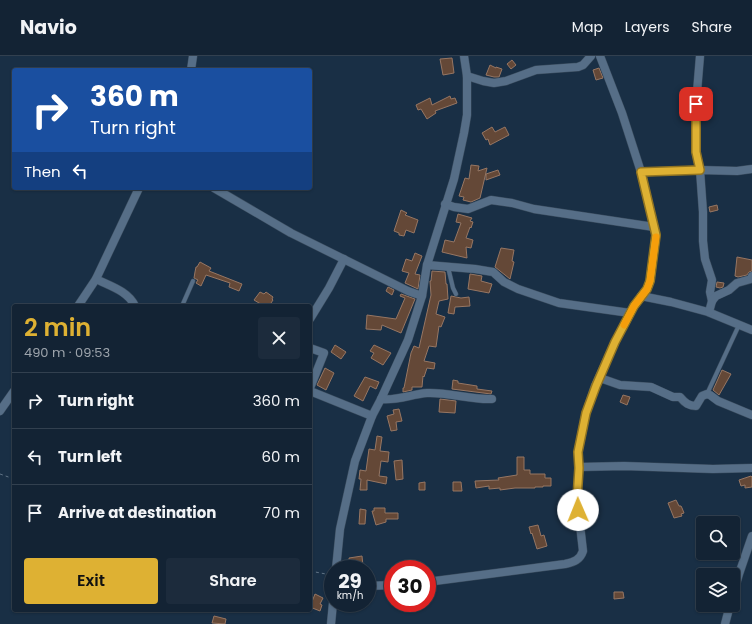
<!DOCTYPE html>
<meta charset="utf-8">
<style>
:root{--surface:#132334;--page:#1c2b3c;--text:#f1f3f6;--muted:#9da4ac;--line:#32404f;--accent:#deb133}
body{margin:0;font-family:Poppins,sans-serif;background:var(--page);color:var(--text);height:100vh;display:flex;flex-direction:column;font-size:15px;white-space:nowrap}
*{box-sizing:border-box;margin:0}
p{font-size:13px;color:var(--muted)}
.icon{flex:none;width:22px;height:22px;fill:none;stroke:currentColor;stroke-width:2;stroke-linecap:round;stroke-linejoin:round}
.map{position:relative;flex:1;overflow:hidden}
.side{position:absolute;left:12px;top:248px;width:300px;height:308px;display:flex;flex-direction:column;background:var(--surface);border-radius:4px;box-shadow:0 1px 3px #0004,0 0 0 1px var(--line)}
.side>*{flex:none}
.top-card{position:absolute;left:12px;top:12px;width:300px;height:122px;border-radius:4px;box-shadow:0 1px 3px #0004,0 0 0 1px var(--line);background:#1a4fa0;color:#fff;overflow:hidden}
.buttons{position:absolute;left:696px;top:460px;display:grid;gap:8px}
.buttons a{display:grid;place-items:center;width:44px;height:44px;border-radius:4px;background:var(--surface);box-shadow:0 1px 3px #0004,0 0 0 1px var(--line);font-size:20px}
.speed{position:absolute;left:324px;top:504px;display:flex;gap:8px;font-size:20px;font-weight:700;text-align:center}
.speed>*{display:grid;place-content:center;width:52px;height:52px;border-radius:50%;background:var(--surface);box-shadow:0 1px 3px #0004,0 0 0 1px var(--line);line-height:1}
.speed small{font-size:10px;font-weight:400}
.speed .limit{border:6px solid #d22;background:#fff;color:#111}
.pin{position:absolute;display:grid;place-items:center;width:34px;height:34px;color:#fff;margin:-17px;border-radius:8px;box-shadow:0 2px 6px #0006}
.me{position:absolute;width:44px;margin:-22px;rotate:359deg;stroke-linejoin:round;filter:drop-shadow(0 0 3px #0008)}
.turn{display:flex;align-items:center;gap:14px;height:84px;padding:0 12px;font-size:18px}
.turn .icon{width:52px;height:52px;stroke-width:2.5}
.turn b{display:block;font-size:28px;line-height:34px}
.then{display:flex;align-items:center;height:38px;padding:0 12px;background:#0003;gap:8px;font-size:15px}
.round{display:grid;place-items:center;flex:none;width:42px;height:42px;border-radius:4px;background:var(--page)}
.summary{display:flex;align-items:center;justify-content:space-between;height:68px;padding:0 12px}
h1{font-size:24px;font-weight:600;line-height:30px;color:var(--accent)}
.button{display:flex;gap:8px;margin-top:auto;padding:8px 12px}
.button a{flex:1;height:46px;border-radius:4px;background:var(--accent);color:#111;font-size:16px;font-weight:600;line-height:46px;text-align:center}
.button a+a{background:var(--page);color:var(--text)}
ul{padding:0;list-style:none}
li{display:flex;align-items:center;gap:12px;height:56px;padding:0 12px;border-top:1px solid var(--line)}
li div{flex:1}
li b{display:block;font-size:15px}
li em{font-style:normal}
header{display:flex;align-items:center;gap:24px;box-sizing:border-box;height:56px;padding:0 20px;background:var(--surface);border-bottom:1px solid var(--line)}
header strong{font-size:19px}
nav{display:flex;gap:22px;margin-inline-start:auto;font-size:14px}
.map>svg:first-child{display:block}
</style>
<header>
<strong>Navio</strong>
<nav><a>Map</a><a>Layers</a><a>Share</a></nav>
</header>
<div class="map">
<svg width="752" height="568" viewBox="0 0 752 568">
<rect width="100%" height="100%" fill="#192f45"/>
<g fill="#644837" stroke="#967663">
<path d="M452,2l2,15 -11,2 -3,-16z"/>
<path d="M512,4l4,5 -5,4 -4,-5z"/>
<path d="M490,9l6,3v-1l6,2 -3,8h-5l-8,-2z"/>
<path d="M599,12l4,10 -7,2 -3,-10z"/>
<path d="M450,40l1,3 4,-1 2,5 -22,8 1,2 -9,6 -6,-10 -3,1 -2,-5 14,-7 2,7z"/>
<path d="M492,71l3,5 10,-5 4,8 -19,10 -2,-6 -2,1 -4,-7z"/>
<path d="M471,109l8,1 -1,5 9,-3 -7,30 -9,4 -8,-2 1,-3 -5,-1 6,-18 4,1z"/>
<path d="M498,114l2,5 -14,5v-6z"/>
<path d="M717,149l1,5 -8,2 -1,-5z"/>
<path d="M401,154l6,3 -2,2 13,5 -4,13 -8,-3 -2,6 -5,-1v-2l-5,-2z"/>
<path d="M458,158l14,4 -2,3 3,1 -2,6 -1,-1 -4,11 7,2 -2,8 -5,-1 1,11 -25,-6 3,-12 9,2 7,-19 -5,-1z"/>
<path d="M501,192l13,2 -2,11 2,1 -4,17 -15,-12z"/>
<path d="M415,197l7,3 -7,18 5,1 -2,14 -13,-6 4,-10 -7,-2 4,-12 6,2z"/>
<path d="M737,201l15,3v11l-3,1 -2,3 -9,2 -3,-1z"/>
<path d="M200,206l11,6 -2,3 33,13 -3,7 -10,-4 1,-4 -24,-8 -5,11 -5,-3 2,-3 -4,-2 1,-6 1,-5h1z"/>
<path d="M432,215l13,1 1,12h1l1,15 -9,2 -3,13 9,3 -4,10 -2,-1 -3,21 -7,-1 -5,15 11,2 -1,6 -7,-1 -3,9 -1,-1 -1,11h-10v3l-9,2v-4h1l7,-35 3,-7 5,2 12,-53 -1,-14h1z"/>
<path d="M470,218l12,2 -1,5 11,3 -3,9 -21,-4z"/>
<path d="M717,226l7,1 -1,4 -3,1 -4,-1z"/>
<path d="M388,231l6,3 -2,5 -6,-4z"/>
<path d="M260,236l4,2 2,-2 7,5 -1,2 1,1 -4,6h-5l-10,-6z"/>
<path d="M401,238l14,5 -14,34 -19,-8 -1,5 -15,-1 1,-14 29,4 9,-21 -5,-2z"/>
<path d="M451,240l10,2 8,-1 1,9 -15,1 -1,7 -6,-1z"/>
<path d="M335,289l11,7 -5,7 -10,-7z"/>
<path d="M374,289l17,8 -8,12 -12,-7 3,-5 -4,-2z"/>
<path d="M325,312l9,5 -8,17 -9,-5z"/>
<path d="M722,314l9,4 -12,21 -6,-5z"/>
<path d="M365,321l14,5 -3,7 -6,-3 -7,15 -9,-5z"/>
<path d="M453,324l5,1v2l19,3v3l15,2 -1,3 -39,-5z"/>
<path d="M623,339l7,2 -3,8 -7,-3z"/>
<path d="M440,343l16,2 -1,12 -16,-1z"/>
<path d="M399,353l3,12 -6,1 1,8 -6,1 -4,-15 7,-2 -1,-4z"/>
<path d="M377,380l5,1 -2,14 9,1 -1,10 -7,-1 -2,15 8,1 -1,7 -19,-4v10h-7l1,-11h-2l1,-9 6,1 3,-22 6,1z"/>
<path d="M517,401h7v13h6v4h15v4h6v8h-8v1h-8v1h-20l-15,2v-2l-11,1v-3l-13,2 -1,-7 24,-1 -1,-2 19,-3z"/>
<path d="M402,404l1,19 -7,1 -2,-19z"/>
<path d="M751,420l1,1v10l-7,1v-3l-4,1 -2,-6z"/>
<path d="M425,426v8h-6v-7z"/>
<path d="M453,426h8l1,9h-9z"/>
<path d="M676,444l3,6h2l1,2 2,5 -3,1 1,2 -8,2 -6,-15z"/>
<path d="M374,452h11v5h13v6h-12v3l-10,3 -4,-14h2z"/>
<path d="M360,453l6,1 -1,14h-6z"/>
<path d="M538,469l3,11 3,-1 3,11 -10,3 -5,-16 -1,1 -2,-7z"/>
<path d="M362,500l1,10 -13,1 -1,-9z"/>
<path d="M614,536h9l1,6 -10,1z"/>
<path d="M315,538l8,4 -3,6 2,1 -2,6 -10,-4z"/>
<path d="M214,560l12,3 -1,5 -13,-1z"/>
</g>
<g fill="none" stroke-linecap="round" stroke-linejoin="round">
<defs>
<g id="lane">
<path d="M448,211l5,21 3,6"/>
<path d="M182,250l11,-25"/>
<path d="M707,338l32,-69"/>
</g>
<g id="street">
<path d="M700,0l-4,48v48l4,18 3,42v29l2,18 7,21 -2,12 2,9"/>
<path d="M191,14l2,-14"/>
<path d="M467,20l16,5 11,2 12,-2 30,-11 42,-3 5,-2 8,-9"/>
<path d="M641,116l59,-2 37,1 15,-2"/>
<path d="M214,132l77,45 117,58 14,5"/>
<path d="M445,148l9,3 14,2 23,-9 21,3 22,6 120,18"/>
<path d="M427,209l48,4 18,3 11,10 14,7 41,14 71,10"/>
<path d="M96,223c14,7 32,12 39,27"/>
<path d="M641,240l30,6 37,10 44,18"/>
<path d="M78,250l18,-27 43,-91"/>
<path d="M709,256l3,-11 4,-5 13,-6 8,-7 14,-4 1,-3"/>
<path d="M310,263l19,-31 15,-29"/>
<path d="M310,292l14,5 -14,35"/>
<path d="M600,322l20,7 31,2 22,10h7c5,6 9,9 16,9l6,-10 5,-2 3,1 8,6 34,14"/>
<path d="M310,335l62,25"/>
<path d="M381,343c16,2 31,-5 46,-6 22,-1 43,7 65,6"/>
<path d="M0,355l14,-20"/>
<path d="M579,411l45,-1 89,3 39,-1"/>
<path d="M336,513l4,-40 15,-68 17,-45 9,-17 27,-59 14,-44 5,-31 27,-86 10,-46 3,-18v-39l-3,-20"/>
<path d="M427,526l138,-18c9,-2 15,-4 18,-13l-6,-52 2,-32 -1,-15 8,-39 9,-27 20,-44 19,-36 13,-17 3,-8 6,-46 -15,-63 -19,-59 -22,-57"/>
<path d="M367,530l26,-1"/>
<path d="M733,539l6,-21 13,-38"/>
<path d="M331,568l2,-21"/>
<path d="M725,568l5,-19"/>
</g>
</defs>
<use href="#lane" stroke="#3a4c5e" stroke-width="5"/>
<use href="#street" stroke="#3a4c5e" stroke-width="9"/>
<g stroke="#617486" stroke-width="1" stroke-dasharray="3 3" stroke-linecap="butt">
<path d="M0,418l14,5"/>
<path d="M310,515l21,4"/>
</g>
<use href="#lane" stroke="#566e87" stroke-width="4"/>
<use href="#street" stroke="#566e87" stroke-width="8"/>
</g>
<g fill="none" stroke-linecap="round" stroke-linejoin="round">
<defs>
<path id="route" d="M578,454l-1,-11 2,-31 -1,-16 8,-39 10,-27 19,-44 19,-36 13,-17 3,-8 6,-46 -15,-63 59,-2 -4,-18v-48"/>
</defs>
<use href="#route" stroke="#907321" stroke-width="10"/>
<use href="#route" stroke="#deb133" stroke-width="7"/>
<path stroke="#f59e0b" stroke-width="7" d="M624,269l10,-19 13,-17 3,-8 6,-44"/>
</g>
</svg>
<div class="buttons">
<a><svg class="icon" aria-label="search" viewBox="0 0 24 24"><circle cx="10" cy="10" r="6"/><path d="M15 15l6 6"/></svg></a>
<a><svg class="icon" aria-label="layers" viewBox="0 0 24 24"><path d="M12 4l9 5-9 5-9-5zM3 14l9 5 9-5"/></svg></a>
</div>
<div class="speed"><div>29<small>km/h</small></div><div class="limit">30</div></div>
<div class="pin" style="left:696px;top:48px;background:#d93025"><svg class="icon" aria-label="arrive" viewBox="0 0 24 24"><path d="M6 21V4h12l-3 4 3 4H6"/></svg></div>
<svg class="me" style="left:578px;top:454px" viewBox="-20 -20 40 40"><circle r="19" fill="#fff"/><path d="M0-13L10 11 0 6-10 11z" fill="#deb133"/></svg>
<div class="top-card">
<div class="turn"><svg class="icon" aria-label="right" viewBox="0 0 24 24"><path d="M7 20v-9h11M14 6l5 5-5 5"/></svg><div><b>360 m</b>Turn right</div></div>
<div class="then">Then<svg class="icon" aria-label="left" viewBox="0 0 24 24"><path d="M17 20v-9H6M10 6l-5 5 5 5"/></svg></div>
</div>
<section class="side">
<div class="summary"><div><h1>2 min</h1><p>490 m · 09:53</p></div><a class="round"><svg class="icon" aria-label="close" viewBox="0 0 24 24"><path d="M6 6l12 12M18 6L6 18"/></svg></a></div>
<ul>
<li><svg class="icon" aria-label="right" viewBox="0 0 24 24"><path d="M7 20v-9h11M14 6l5 5-5 5"/></svg><div><b>Turn right</b></div><em>360 m</em></li>
<li><svg class="icon" aria-label="left" viewBox="0 0 24 24"><path d="M17 20v-9H6M10 6l-5 5 5 5"/></svg><div><b>Turn left</b></div><em>60 m</em></li>
<li><svg class="icon" aria-label="arrive" viewBox="0 0 24 24"><path d="M6 21V4h12l-3 4 3 4H6"/></svg><div><b>Arrive at destination</b></div><em>70 m</em></li>
</ul>
<div class="button"><a>Exit</a><a>Share</a></div>
</section>
</div>
